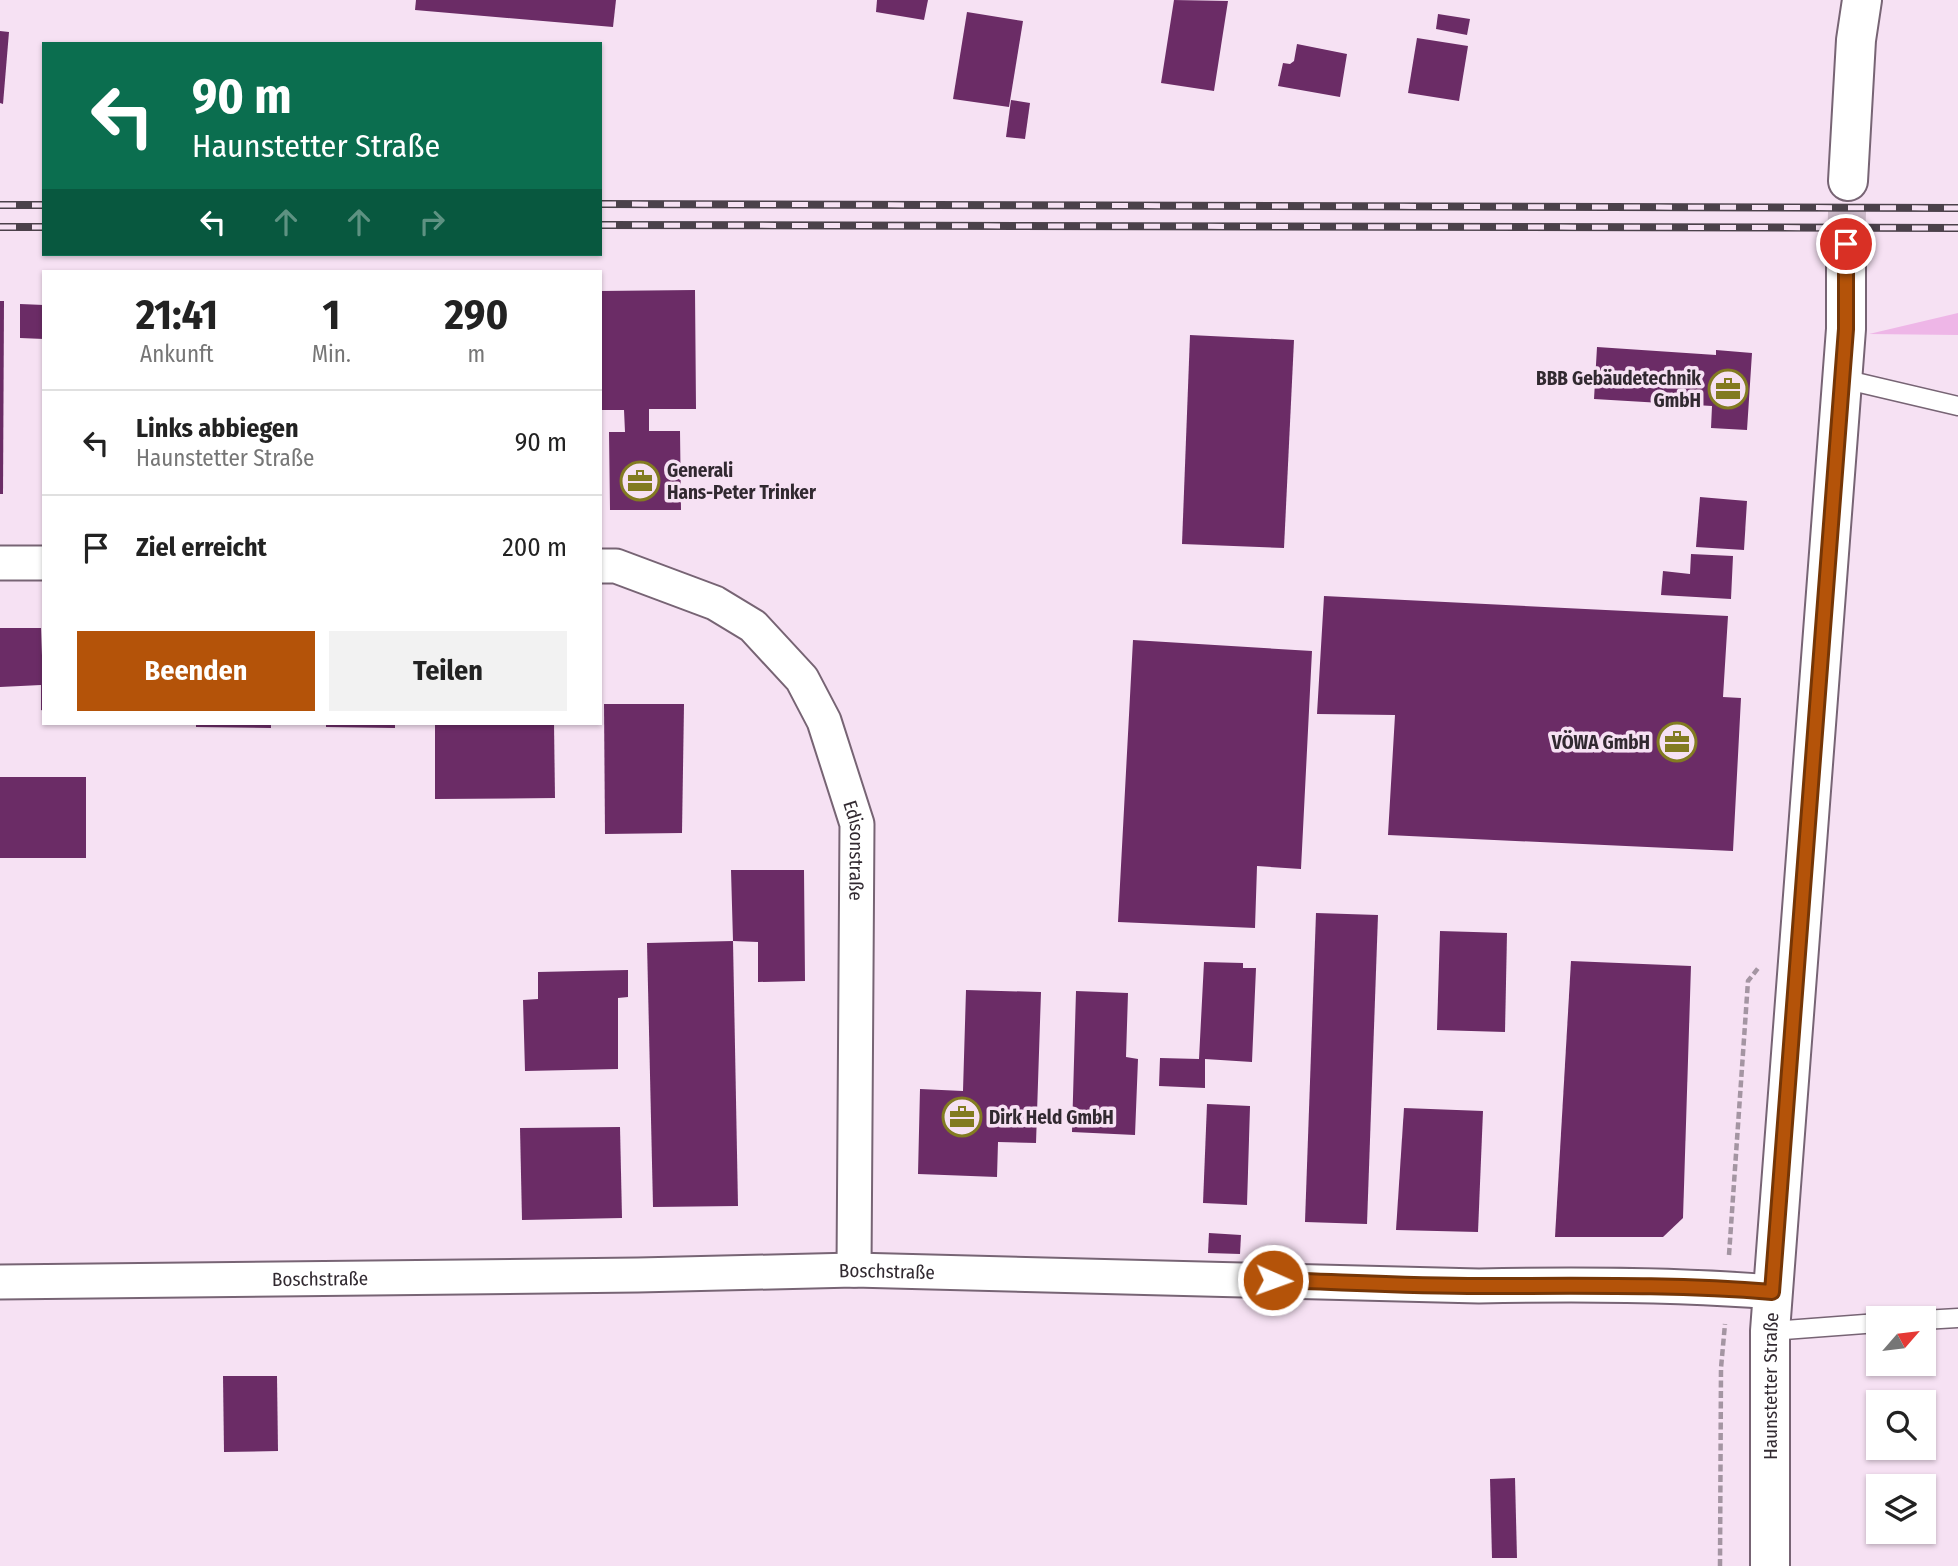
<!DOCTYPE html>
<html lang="de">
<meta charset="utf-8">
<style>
:root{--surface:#fff;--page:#f2f2f2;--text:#222;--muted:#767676;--line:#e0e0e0;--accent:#b45309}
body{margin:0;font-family:"Fira Sans Condensed",sans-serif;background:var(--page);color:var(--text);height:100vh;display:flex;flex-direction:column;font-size:26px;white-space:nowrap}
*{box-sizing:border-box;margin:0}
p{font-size:23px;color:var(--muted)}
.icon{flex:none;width:38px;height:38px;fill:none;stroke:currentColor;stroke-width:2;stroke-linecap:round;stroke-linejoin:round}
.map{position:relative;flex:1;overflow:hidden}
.drawer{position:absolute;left:42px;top:270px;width:560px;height:455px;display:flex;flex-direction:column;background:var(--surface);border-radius:0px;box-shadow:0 2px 5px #0004}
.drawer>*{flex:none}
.hud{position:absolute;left:42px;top:42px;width:560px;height:214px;border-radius:0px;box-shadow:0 2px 5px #0004;background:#0b6e4f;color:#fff;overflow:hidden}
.needle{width:46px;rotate:62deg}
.fabs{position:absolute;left:1866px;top:1306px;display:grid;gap:14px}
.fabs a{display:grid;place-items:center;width:70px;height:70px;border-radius:0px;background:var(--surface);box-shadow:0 2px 5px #0004;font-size:35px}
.pin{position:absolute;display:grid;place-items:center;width:60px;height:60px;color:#fff;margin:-30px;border:4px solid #fff;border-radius:50%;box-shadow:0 2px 7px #0007}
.me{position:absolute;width:77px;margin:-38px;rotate:92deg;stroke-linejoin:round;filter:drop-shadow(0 0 5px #0008)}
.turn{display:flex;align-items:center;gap:24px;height:147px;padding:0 35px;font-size:32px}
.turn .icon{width:91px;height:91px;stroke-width:2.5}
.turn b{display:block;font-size:49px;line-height:60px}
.lanes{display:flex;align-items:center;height:66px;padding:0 35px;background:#0003;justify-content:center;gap:35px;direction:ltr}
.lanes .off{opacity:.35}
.eta{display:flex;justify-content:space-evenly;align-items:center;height:119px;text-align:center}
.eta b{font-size:42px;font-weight:700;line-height:49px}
.primary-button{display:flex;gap:14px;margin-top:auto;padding:14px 35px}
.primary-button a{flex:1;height:80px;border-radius:0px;background:var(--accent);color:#fff;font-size:28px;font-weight:700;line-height:80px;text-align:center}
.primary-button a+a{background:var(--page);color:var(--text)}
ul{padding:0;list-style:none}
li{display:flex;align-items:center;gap:21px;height:105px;padding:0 35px;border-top:2px solid var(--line)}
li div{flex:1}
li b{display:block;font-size:26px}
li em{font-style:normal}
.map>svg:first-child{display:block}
</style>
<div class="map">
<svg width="1958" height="1566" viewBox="0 0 1958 1566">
<rect width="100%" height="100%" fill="#f6e1f3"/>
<path fill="#eeb6e7" d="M1958,313v22l-89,-1z"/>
<g fill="#6b2c66">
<path d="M416,0h200l-3,27 -198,-17z"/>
<path d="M877,0h51l-4,20 -48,-8z"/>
<path d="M1174,0l54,1 -14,90 -53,-8z"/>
<path d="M967,12l56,9 -14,86 -56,-8z"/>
<path d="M1438,14l32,5 -3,16 -31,-6z"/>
<path d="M0,31l9,1 -6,72 -3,-1z"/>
<path d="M1417,38l51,8 -9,55 -51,-8z"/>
<path d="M1297,44l50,10 -7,43 -62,-11 5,-23 7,1 4,-3z"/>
<path d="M1011,100l19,3 -5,36 -19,-2z"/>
<path d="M695,290l1,119h-47v22h31l1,79h-71l-1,-78h16l-1,-22h-24v-119z"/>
<path d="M0,301h4l-1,193h-3z"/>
<path d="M20,304l24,1v34l-24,-1z"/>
<path d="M1190,335l104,5 -10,208 -102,-4z"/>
<path d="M1597,347l119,8v-5l36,3 -5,77 -36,-2 1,-22 -118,-7z"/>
<path d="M1700,497l47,4 -3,49 -48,-3z"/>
<path d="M1691,554l42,2 -2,43 -70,-4 2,-24 27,3z"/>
<path d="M1324,596l404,20 -5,81 18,1 -8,153 -345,-16 7,-120 -78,-1z"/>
<path d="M0,628h41l3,83 -3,-1v-25l-41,2z"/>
<path d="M1133,640l179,11 -11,218 -44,-3 -2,62 -137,-6z"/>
<path d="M604,704h80l-2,129 -77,1z"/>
<path d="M196,723h75v5l-75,-1z"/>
<path d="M326,723h69v5l-69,-1z"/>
<path d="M435,723h119l1,75 -120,1z"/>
<rect x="0" y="777" width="86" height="81"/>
<path d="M731,870h73l1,111 -47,1v-40l-25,-1z"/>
<path d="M1316,913l62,2 -11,309 -62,-2z"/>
<path d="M1440,931l67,2 -2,99 -68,-2z"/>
<path d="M733,941l5,265 -85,1 -6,-264z"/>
<path d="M1571,961l120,5 -8,252 -20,19h-108z"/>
<path d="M1204,962l39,1v5h13l-4,94 -47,-3v29l-46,-2 1,-28 39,1z"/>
<path d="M628,970v27l-10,1v71l-93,2 -2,-71 15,-1v-27z"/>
<path d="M966,990l75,2 -5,151 -38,-1 -1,35 -79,-3 2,-85 43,2z"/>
<path d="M1076,991l52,2 -2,64 12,2 -3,76 -63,-3z"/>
<path d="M1207,1104l43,2 -3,99 -44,-2z"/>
<path d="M1404,1108l79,3 -5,121 -82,-2z"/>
<path d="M620,1127l2,91 -100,2 -2,-92z"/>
<path d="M1209,1233l32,2 -1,19 -32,-1z"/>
<path d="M223,1376h54l1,75 -54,1z"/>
<path d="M1515,1478l2,80h-25l-2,-79z"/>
</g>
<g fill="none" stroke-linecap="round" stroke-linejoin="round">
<path stroke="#cfbccc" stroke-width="38" stroke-dasharray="38 19" stroke-linecap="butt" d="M1846,244l2,-63"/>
<defs>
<g id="service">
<path d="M1843,379l115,27"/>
<path d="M1923,1320l35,-2"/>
<path d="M1770,1331l108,-8"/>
</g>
<g id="minor">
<path d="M0,563h44"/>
<path id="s1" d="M600,566h16l99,37 38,23 49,53 22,42 33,103 -3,446"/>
<path id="s2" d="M0,1282l638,-7 216,-5 625,16c97,-2 196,-2 293,6"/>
</g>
<g id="tertiary">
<path d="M1848,181l8,-141 6,-40"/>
<path id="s3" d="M1770,1566v-235l76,-1002v-85"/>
</g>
</defs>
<use href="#service" stroke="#776474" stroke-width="21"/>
<use href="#minor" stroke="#776474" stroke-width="37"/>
<use href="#tertiary" stroke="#776474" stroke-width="42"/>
<g stroke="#a495a2" stroke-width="4.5" stroke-dasharray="7 3.5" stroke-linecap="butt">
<path d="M1729,1255l19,-274 11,-14"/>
<path d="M1720,1566l1,-198 4,-44"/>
</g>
<use href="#service" stroke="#fff" stroke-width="18"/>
<use href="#minor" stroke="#fff" stroke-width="33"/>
<use href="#tertiary" stroke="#fff" stroke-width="38"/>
<defs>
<g id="rail">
<path d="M600,204l1358,4"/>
<path d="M0,205h44"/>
<path d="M600,225l1358,3"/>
<path d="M0,227h44"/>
</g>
</defs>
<use href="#rail" stroke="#4b414a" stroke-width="8"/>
<use href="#rail" stroke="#f6e1f3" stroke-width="5" stroke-dasharray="16" stroke-linecap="butt"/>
</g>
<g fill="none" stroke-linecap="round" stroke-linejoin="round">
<defs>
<path id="route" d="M1273,1280c69,2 139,6 207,6 98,0 195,-2 292,6l74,-963v-85"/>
</defs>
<use href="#route" stroke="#753606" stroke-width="18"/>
<use href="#route" stroke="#b45309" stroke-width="12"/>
</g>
<defs>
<symbol id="office-ring" viewBox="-11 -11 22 22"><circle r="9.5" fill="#f6e1f3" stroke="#827b21" stroke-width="1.5"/><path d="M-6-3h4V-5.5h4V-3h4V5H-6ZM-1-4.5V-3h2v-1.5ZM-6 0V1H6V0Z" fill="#827b21"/></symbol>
</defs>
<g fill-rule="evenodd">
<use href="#office-ring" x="1706" y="367" width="44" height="44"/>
<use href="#office-ring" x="618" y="459" width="44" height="44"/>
<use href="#office-ring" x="1655" y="720" width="44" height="44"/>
<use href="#office-ring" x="940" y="1095" width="44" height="44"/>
</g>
<g text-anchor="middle" stroke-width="7" stroke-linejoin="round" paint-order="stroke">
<g font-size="19" font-weight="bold" fill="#312930" stroke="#f6e1f3" text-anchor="end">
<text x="1701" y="385">BBB Gebäudetechnik<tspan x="1701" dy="22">GmbH</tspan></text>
<text x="667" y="477" text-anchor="start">Generali<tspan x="667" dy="22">Hans-Peter Trinker</tspan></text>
<text x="1650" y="749">VÖWA GmbH</text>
<text x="989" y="1124" text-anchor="start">Dirk Held GmbH</text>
</g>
<g font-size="19" fill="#312930" stroke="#f6e1f3">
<text dy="7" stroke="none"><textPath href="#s1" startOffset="420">Edisonstraße</textPath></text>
<text dy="7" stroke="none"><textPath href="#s2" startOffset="887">Boschstraße</textPath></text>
<text dy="7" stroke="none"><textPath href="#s2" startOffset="320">Boschstraße</textPath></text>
<text dy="7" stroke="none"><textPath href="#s3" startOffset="180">Haunstetter Straße</textPath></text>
</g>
</g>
</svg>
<div class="fabs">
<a><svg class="needle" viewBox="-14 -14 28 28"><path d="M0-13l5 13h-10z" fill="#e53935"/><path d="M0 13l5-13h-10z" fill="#767676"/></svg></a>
<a><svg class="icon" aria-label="search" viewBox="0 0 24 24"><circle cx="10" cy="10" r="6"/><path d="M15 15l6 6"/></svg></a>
<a><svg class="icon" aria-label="layers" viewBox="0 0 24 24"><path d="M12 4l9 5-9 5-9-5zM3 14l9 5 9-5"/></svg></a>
</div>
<div class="pin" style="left:1846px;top:244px;background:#d93025"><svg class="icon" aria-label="arrive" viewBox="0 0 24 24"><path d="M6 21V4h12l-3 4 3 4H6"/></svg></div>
<svg class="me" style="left:1273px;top:1280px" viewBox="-20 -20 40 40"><circle r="17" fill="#b45309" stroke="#fff" stroke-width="3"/><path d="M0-11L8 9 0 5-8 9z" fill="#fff"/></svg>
<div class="hud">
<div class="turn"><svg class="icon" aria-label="left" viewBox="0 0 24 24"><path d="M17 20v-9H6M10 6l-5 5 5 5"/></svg><div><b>90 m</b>Haunstetter Straße</div></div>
<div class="lanes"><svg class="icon" aria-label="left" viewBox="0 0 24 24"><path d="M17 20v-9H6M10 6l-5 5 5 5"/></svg><svg class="icon off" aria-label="ahead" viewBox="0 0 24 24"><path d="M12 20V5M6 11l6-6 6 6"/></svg><svg class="icon off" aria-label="ahead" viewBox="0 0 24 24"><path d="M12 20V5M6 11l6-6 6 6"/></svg><svg class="icon off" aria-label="right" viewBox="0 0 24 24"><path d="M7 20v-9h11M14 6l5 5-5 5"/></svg></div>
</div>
<section class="drawer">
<div class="eta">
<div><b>21:41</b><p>Ankunft</p></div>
<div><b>1</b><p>Min.</p></div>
<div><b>290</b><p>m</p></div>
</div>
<ul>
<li><svg class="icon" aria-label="left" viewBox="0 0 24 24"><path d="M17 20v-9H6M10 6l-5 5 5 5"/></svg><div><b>Links abbiegen</b><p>Haunstetter Straße</p></div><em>90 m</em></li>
<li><svg class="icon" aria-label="arrive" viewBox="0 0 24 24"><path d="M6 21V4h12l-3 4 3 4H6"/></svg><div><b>Ziel erreicht</b></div><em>200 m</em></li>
</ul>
<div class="primary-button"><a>Beenden</a><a>Teilen</a></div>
</section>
</div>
